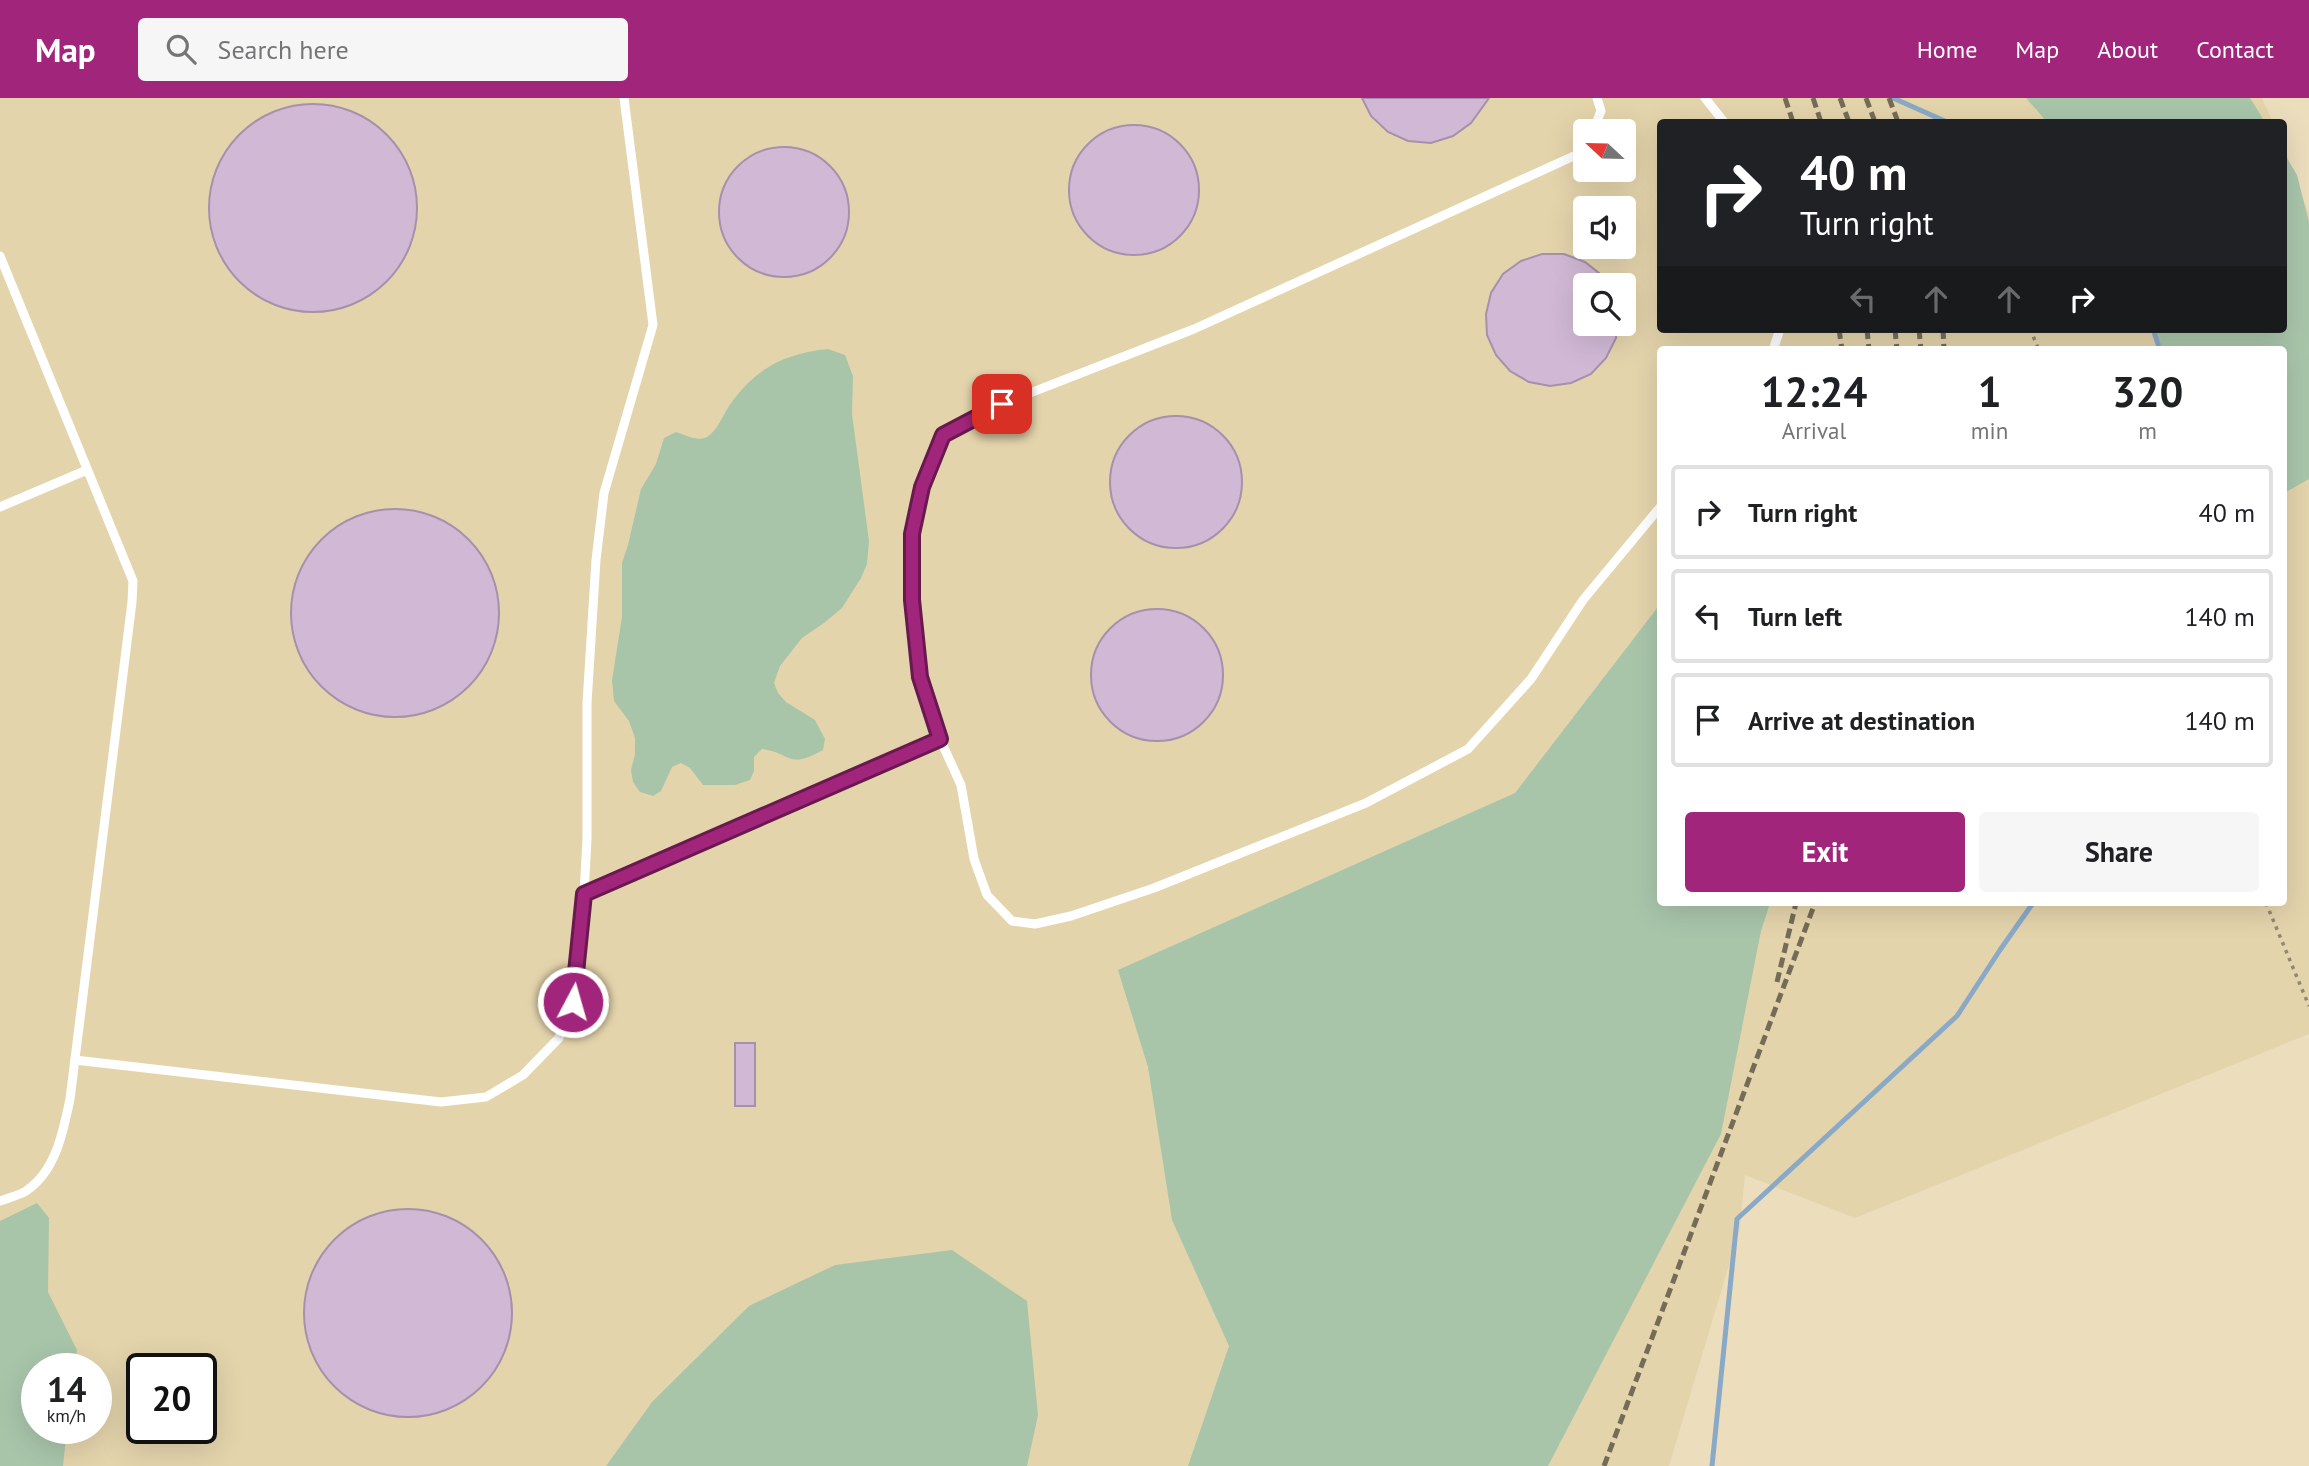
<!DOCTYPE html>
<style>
:root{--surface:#fff;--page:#f6f6f6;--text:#202124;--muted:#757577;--line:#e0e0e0;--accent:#a1267b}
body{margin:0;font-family:"PT Sans",sans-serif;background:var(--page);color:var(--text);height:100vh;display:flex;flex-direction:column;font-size:26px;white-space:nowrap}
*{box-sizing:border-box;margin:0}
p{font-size:23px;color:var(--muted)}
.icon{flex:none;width:38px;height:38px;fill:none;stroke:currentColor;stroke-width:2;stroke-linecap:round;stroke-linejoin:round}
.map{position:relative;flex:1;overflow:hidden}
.details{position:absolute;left:1657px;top:248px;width:630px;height:560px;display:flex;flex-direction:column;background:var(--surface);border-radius:7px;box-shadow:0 7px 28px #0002}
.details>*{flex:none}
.top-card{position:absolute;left:1657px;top:21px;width:630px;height:214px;border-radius:7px;box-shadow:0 7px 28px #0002;background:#202124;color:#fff;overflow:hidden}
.needle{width:46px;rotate:292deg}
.tools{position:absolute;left:1573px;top:21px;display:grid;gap:14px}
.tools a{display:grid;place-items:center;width:63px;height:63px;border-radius:7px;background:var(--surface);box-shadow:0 7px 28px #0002;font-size:35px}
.speed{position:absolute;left:21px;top:1255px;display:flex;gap:14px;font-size:35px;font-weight:700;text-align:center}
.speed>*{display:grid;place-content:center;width:91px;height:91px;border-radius:50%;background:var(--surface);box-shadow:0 7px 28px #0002;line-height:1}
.speed small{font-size:18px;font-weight:400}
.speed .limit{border:4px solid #111;border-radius:10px;background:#fff;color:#111}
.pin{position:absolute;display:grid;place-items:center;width:60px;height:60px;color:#fff;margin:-30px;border-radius:14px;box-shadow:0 4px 10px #0006}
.me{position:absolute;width:77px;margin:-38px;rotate:6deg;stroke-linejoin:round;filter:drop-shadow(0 0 5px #0008)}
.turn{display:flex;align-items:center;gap:24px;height:147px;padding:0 28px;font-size:32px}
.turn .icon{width:91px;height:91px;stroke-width:2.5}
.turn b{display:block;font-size:49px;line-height:60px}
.lanes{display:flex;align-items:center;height:66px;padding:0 28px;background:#0003;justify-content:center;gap:35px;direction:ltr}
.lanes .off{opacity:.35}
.eta{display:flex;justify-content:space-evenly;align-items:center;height:119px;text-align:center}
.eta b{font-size:42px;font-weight:700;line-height:49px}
.button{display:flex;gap:14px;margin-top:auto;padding:14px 28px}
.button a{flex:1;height:80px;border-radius:7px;background:var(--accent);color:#fff;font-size:28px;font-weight:700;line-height:80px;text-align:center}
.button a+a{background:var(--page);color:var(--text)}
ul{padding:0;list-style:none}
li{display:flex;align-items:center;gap:21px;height:94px;margin:0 14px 10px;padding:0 14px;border:4px solid var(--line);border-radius:7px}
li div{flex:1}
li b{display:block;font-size:26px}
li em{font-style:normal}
header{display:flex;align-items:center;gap:42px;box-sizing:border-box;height:98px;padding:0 35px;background:var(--accent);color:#fff}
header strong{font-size:33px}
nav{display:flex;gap:38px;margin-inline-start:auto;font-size:24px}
.search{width:490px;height:63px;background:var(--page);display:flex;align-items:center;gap:18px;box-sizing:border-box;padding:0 24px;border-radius:7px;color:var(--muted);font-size:26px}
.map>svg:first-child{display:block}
</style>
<header>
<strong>Map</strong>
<div class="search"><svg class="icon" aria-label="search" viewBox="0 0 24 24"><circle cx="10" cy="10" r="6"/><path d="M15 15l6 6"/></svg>Search here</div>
<nav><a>Home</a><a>Map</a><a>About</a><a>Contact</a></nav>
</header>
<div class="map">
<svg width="2309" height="1368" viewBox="0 0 2309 1368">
<rect width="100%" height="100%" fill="#ecdebd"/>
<path fill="#e4d4ac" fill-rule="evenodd" d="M0,0h2262l11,24h-612v207h623v-182l25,68v819l-454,184 -110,-43 -5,53 -71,238h-1669zM1586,33h38v39h-38zM1586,110h38v39h-38zM1586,187h38v39h-38zM1661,252h623v553h-623zM37,1270h59v60h-59zM142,1270h59v60h-59z"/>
<g fill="#a8c5aa">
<path d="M2026,0h224l15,24h-218z"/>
<path d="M2284,55l13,22 12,47v257l-25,14v-143h-122l-8,-21h130z"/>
<path d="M828,251l17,6 8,21 -1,38 17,127 -2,23 -6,14 -19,30 -18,15 -22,15 -22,28 -6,17 4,10 8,9 29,18 10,19 -2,11c-36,20 -31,3 -61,-1l-8,8v14l-4,9 -15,5h-32l-13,-17 -9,-5 -9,4 -11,24 -8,5 -13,-4 -7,-10 -2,-12 4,-16v-16l-6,-17 -15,-20 -2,-21 10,-63v-54l6,-18 13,-56 15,-25 8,-26 12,-6c10,3 21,10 31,5 10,-6 16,-22 22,-31 25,-37 56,-53 99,-57z"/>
<path d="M1661,505v300h109l-9,28 -40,203 -173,332h-360l41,-120 -57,-126 -24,-153 -30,-97 397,-177z"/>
<path d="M37,1105l12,15 -1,74 29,58 -2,18h-38v60h30l-4,38h-63v-245z"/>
<path d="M952,1152l75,51 11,114 -11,51h-421l46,-64 97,-96 86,-41z"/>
</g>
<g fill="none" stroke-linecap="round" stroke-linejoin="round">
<g stroke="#89a9c7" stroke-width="5">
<path d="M1893,0l54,24"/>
<path d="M2153,231l7,21"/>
<path d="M1712,1368l25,-247 220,-203 43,-66 33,-47"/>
</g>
</g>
<g fill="#d1b9d5" stroke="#a790ab" stroke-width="2">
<path d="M1362,0h127l-18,25 -18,13 -22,7 -23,-2 -20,-9 -17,-16z"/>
<circle cx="313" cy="110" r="104"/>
<circle cx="1134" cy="92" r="65"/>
<circle cx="784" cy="114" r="65"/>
<path d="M1542,156h22l21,8 29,23h-28v39h31l-1,14 -10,20 -15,16 -20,9 -21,3 -21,-4 -19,-11 -14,-16 -9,-20 -1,-21 5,-21 12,-19 18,-13z"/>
<circle cx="1176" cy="384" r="66"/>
<circle cx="395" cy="515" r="104"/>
<circle cx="1157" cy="577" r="66"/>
<rect x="735" y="945" width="20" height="63"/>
<circle cx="408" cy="1215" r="104"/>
</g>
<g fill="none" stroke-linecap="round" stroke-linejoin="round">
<g stroke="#928870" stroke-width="3.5" stroke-dasharray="3.5 5" stroke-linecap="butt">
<path d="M2030,231l9,21"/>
<path d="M2266,805l43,103"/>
</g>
<g stroke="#fff" stroke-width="9">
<path d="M1705,0l19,24"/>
<path d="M1593,33l8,-20 -4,-13"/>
<path d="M1586,45l-10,12 -382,174 -192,75 -59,31 -21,52 -10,47v66l8,77 20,62 21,46 13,74 13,36 25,26 23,3 36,-8 83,-28 212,-85 102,-54 63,-70 52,-79 78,-94"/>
<path d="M0,158l133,325 -1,21 -62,497c-7,33 -14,72 -44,92 -8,5 -18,7 -26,10"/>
<path d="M1773,252l7,-21"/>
<path d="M0,409l87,-37"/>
<path d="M584,796l356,-155"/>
<path d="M75,962l366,42 45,-5 37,-22 36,-37 14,-36 11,-108 3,-55v-136l9,-143 8,-67 49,-168 -29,-227"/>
</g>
<g stroke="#746c57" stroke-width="5" stroke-dasharray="10 5" stroke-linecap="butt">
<path d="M1785,0l8,24"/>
<path d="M1813,0l8,24"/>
<path d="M1840,0l9,24"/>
<path d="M1866,0l9,24"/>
<path d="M1889,0l9,24"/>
<path d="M1839,231l3,21"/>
<path d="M1867,231l2,21"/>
<path d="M1895,231l2,21"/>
<path d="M1919,231l2,21"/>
<path d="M1943,231l1,21"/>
<path d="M1777,884l19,-79"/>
<path d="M1604,1368l211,-563"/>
</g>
</g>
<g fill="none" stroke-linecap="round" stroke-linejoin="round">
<defs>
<path id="route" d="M573,904l11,-108 356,-155 -20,-62 -8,-77v-66l10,-47 21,-52 59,-31"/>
</defs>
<use href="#route" stroke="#691950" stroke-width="18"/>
<use href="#route" stroke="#a1267b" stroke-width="12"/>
</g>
</svg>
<div class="tools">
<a><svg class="needle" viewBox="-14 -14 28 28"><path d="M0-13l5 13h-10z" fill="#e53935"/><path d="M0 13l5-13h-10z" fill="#757577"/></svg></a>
<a><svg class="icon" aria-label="sound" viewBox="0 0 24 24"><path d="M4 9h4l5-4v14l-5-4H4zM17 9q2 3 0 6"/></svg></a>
<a><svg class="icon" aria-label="search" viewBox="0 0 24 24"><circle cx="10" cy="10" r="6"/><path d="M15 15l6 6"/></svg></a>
</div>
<div class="speed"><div>14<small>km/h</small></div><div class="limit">20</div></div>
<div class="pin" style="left:1002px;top:306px;background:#d93025"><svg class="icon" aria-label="arrive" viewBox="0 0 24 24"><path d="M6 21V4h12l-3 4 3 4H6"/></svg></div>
<svg class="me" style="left:573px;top:904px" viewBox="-20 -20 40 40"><circle r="17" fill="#a1267b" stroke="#fff" stroke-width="3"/><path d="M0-11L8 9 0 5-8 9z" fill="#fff"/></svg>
<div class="top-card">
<div class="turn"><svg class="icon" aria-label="right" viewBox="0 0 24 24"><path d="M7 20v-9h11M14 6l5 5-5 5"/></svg><div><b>40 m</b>Turn right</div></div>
<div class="lanes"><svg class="icon off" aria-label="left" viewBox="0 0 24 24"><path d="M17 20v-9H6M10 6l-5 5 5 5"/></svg><svg class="icon off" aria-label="ahead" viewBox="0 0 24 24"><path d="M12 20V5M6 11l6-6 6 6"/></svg><svg class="icon off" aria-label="ahead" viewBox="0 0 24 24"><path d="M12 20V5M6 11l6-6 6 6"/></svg><svg class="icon" aria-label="right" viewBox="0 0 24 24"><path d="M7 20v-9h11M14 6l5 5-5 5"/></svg></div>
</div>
<section class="details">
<div class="eta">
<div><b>12:24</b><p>Arrival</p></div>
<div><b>1</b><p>min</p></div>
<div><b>320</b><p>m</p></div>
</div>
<ul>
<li><svg class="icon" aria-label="right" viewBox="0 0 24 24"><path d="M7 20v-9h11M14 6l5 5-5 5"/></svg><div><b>Turn right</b></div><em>40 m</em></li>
<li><svg class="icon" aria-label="left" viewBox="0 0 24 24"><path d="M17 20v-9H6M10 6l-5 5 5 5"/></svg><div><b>Turn left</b></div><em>140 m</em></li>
<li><svg class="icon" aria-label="arrive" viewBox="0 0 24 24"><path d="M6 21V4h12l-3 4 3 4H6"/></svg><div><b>Arrive at destination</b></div><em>140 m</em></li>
</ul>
<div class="button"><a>Exit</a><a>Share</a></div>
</section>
</div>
